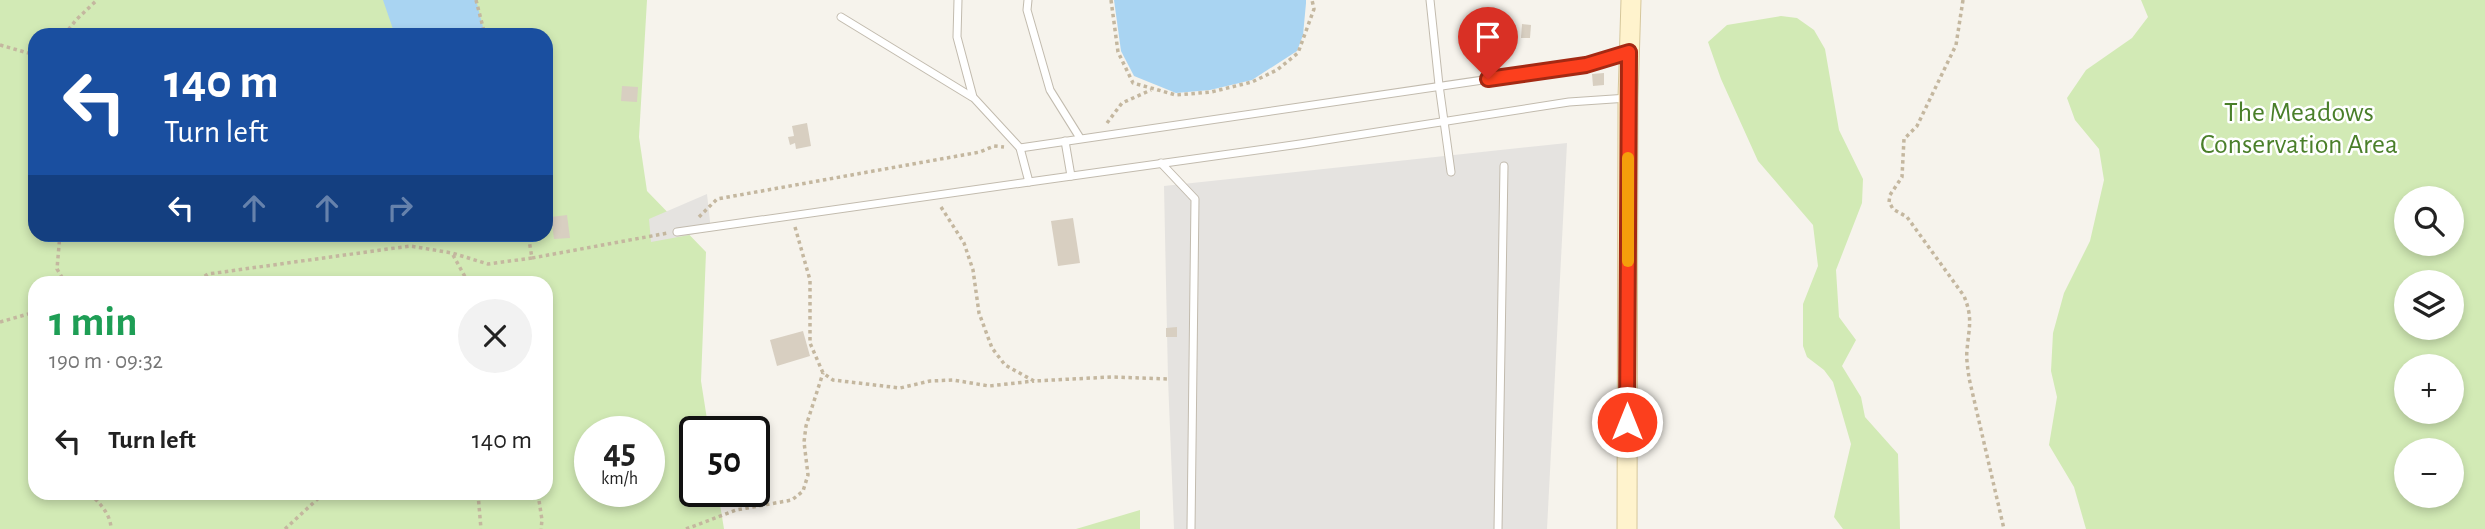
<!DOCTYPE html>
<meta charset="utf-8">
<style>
:root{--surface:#fff;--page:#f2f2f2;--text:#222;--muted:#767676}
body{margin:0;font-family:"Alegreya Sans",sans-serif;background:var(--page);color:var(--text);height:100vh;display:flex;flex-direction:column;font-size:26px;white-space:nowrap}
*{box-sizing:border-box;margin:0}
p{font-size:23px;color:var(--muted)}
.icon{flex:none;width:38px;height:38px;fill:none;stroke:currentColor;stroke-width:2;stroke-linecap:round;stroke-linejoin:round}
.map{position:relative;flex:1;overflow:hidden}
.details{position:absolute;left:28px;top:276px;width:525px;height:224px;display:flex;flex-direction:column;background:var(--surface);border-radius:21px;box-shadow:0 4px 10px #0003}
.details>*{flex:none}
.top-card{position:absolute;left:28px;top:28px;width:525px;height:214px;border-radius:21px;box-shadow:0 4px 10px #0003;background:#1a4fa0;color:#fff;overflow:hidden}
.fabs{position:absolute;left:2394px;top:186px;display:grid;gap:14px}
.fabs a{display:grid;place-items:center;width:70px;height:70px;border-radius:50%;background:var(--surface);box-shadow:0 4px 10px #0003;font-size:35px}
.speed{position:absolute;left:574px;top:416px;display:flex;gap:14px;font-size:35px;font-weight:700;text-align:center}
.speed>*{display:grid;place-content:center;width:91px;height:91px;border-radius:50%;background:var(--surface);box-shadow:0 4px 10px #0003;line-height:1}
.speed small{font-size:18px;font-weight:400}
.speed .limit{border:4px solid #111;border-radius:10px;background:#fff;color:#111}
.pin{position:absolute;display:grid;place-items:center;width:60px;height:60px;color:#fff;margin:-72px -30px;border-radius:50% 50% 50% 0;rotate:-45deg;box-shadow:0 0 7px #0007}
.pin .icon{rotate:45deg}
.me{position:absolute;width:77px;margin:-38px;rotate:0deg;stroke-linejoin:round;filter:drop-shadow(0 0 5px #0008)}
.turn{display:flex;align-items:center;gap:24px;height:147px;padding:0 21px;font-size:32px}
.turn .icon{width:91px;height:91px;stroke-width:2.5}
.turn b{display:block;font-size:49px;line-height:60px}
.lanes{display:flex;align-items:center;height:66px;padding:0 21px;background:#0003;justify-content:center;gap:35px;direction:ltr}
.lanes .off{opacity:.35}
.round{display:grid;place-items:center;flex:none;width:74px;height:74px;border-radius:37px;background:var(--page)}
.overview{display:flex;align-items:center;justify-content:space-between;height:119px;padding:0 21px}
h1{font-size:42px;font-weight:600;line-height:52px;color:#1e9e55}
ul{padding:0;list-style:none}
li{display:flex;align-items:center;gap:21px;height:91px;padding:0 21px}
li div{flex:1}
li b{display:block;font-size:26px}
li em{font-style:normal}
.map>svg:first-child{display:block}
</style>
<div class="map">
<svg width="2485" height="529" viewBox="0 0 2485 529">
<rect width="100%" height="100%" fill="#f6f3ec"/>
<g fill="#d2eab5" fill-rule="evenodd">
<path d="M0,0h647l-8,137 8,54 59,61 -5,129 8,51h-14v60h23l6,37h-724zM35,35h511v199h-511zM35,284h511v210h-511zM590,432h59v60h-59z"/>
<path d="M2141,0h344v529h-399l-12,-42 -25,-42 8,-48 -6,-26 2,-38 11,-40 26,-52 14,-61 -5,-31 -24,-29 -8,-22 19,-28 46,-32 16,-21zM2406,198h46v45h-46zM2406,282h46v45h-46zM2406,366h46v45h-46zM2406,450h46v45h-46z"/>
<path d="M1781,16l16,2 17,12 11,19 14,81 24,49 -1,24 -26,67 3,47 17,23 -14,26 19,31 4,20 33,37 2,75h-57l-9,-12 17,-73 -18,-62 -9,-12 -17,-13 -4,-11v-42l15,-38 -5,-41 -55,-64 -37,-82 -13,-37 19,-17z"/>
<path d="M1140,510v19h-64z"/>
</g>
<g fill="#e5e3e0">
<path d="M1567,143l-20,386h-373l-6,-150 -4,-193z"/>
<path d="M707,194l4,37 -60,11 -2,-23z"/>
</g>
<g fill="#a9d4f2">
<path d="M383,0h93l9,35h-90z"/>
<path d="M1114,0h192v3l-3,32 -6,16 -45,29 -42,10 -34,3 -42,-17 -13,-25z"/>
</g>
<g fill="#d8cfc1">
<path d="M1522,24l9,1 -1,13h-9z"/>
<path d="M1604,73v12l-11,1 -1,-12z"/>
<path d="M622,86l16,1 -1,15 -16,-1z"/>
<path d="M807,123l4,23 -15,3 -1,-6 -5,2 -2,-8 6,-1 -2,-10z"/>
<path d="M567,215l3,23 -16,1 -3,-22z"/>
<path d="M1073,218l7,45 -22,3 -7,-45z"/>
<path d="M1177,327v10h-11v-9z"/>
<path d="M803,331l7,25 -33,10 -7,-26z"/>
</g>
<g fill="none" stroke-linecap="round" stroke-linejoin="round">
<defs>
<g id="lane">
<path d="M958,0l-1,37 16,60 47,51 9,34 271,-38 269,-42 59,-4"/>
<path d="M1028,0l-1,10 23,80 30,48"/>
<path d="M1430,0l9,85 12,87"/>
<path d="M841,17l131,80"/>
<path d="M1065,141l6,35"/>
<path d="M1020,148l565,-83 42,-12"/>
<path d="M1161,163l34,36 -4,330"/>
<path d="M677,232l352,-50"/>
<path d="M1498,529l6,-363"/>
</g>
<path id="secondary" d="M1627,529l1,-431 3,-98"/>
</defs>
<use href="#lane" stroke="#c2bbae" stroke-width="9"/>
<use href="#secondary" stroke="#d6c79b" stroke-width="21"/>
<g stroke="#c4b79f" stroke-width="3.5" stroke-dasharray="3.5 3.5" stroke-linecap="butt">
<path d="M476,0l9,35"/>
<path d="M1111,0l7,52 15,31 43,12 35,-3 41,-10 25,-12 21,-17 16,-44 -2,-9"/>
<path d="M1963,0l-7,45 -39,81 -13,13 -2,38 -12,18 -1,7 4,7 14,8 57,79c9,22 5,31 3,54 -1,9 1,19 2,28l35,151"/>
<path d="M64,35l12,-15 21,-20"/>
<path d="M0,45l35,10"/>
<path d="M1107,123l15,-20 29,-13"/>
<path d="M941,207l23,36 9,27 6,43 13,35 13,17 29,16 77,-4 57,2"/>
<path d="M699,217l18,-18 263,-47 14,-6 10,1"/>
<path d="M795,227l15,53v63l13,30 10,7 67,8 30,-7 23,-1 36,6 45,-5"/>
<path d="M60,234l-3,35 9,15"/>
<path d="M453,255l16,29"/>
<path d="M532,258l136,-25"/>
<path d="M193,284l15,-10 202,-28 42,7 36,11 44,-6 -4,-24"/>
<path d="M0,322l35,-10"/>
<path d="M90,494c10,9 21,21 21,35"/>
<path d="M478,494l3,35"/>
<path d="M538,494l4,26 -1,9"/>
<path d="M285,529l38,-35"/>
<path d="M686,529l50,-19 56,-10 11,-9 5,-16 -4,-33 2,-16 17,-53"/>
</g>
<use href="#lane" stroke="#fff" stroke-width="7"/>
<use href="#secondary" stroke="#fff3cd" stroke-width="19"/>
</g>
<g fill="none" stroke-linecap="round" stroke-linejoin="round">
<defs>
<path id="route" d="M1488,79l98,-14 43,-13 -2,370"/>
</defs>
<use href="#route" stroke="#a42913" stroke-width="18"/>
<use href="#route" stroke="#fc3f1d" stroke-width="12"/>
<path stroke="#f59e0b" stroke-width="12" d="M1628,261v-103"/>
</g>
<g text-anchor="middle" stroke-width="5" stroke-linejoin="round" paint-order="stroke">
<g font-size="28" fill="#4a7f2a" stroke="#fff">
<text x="2299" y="121">The Meadows<tspan x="2299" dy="32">Conservation Area</tspan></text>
</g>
</g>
</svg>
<div class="fabs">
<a><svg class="icon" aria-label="search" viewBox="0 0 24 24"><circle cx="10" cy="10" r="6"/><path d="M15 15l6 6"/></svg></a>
<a><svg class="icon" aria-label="layers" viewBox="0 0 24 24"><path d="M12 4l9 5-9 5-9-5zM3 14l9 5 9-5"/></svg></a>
<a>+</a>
<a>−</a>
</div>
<div class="speed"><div>45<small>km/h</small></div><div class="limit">50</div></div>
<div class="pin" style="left:1488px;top:79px;background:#d93025"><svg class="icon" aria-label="arrive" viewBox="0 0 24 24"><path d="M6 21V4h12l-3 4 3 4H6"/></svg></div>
<svg class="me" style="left:1627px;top:422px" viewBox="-20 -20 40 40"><circle r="17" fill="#fc3f1d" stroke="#fff" stroke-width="3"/><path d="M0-11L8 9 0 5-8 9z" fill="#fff"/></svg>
<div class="top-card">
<div class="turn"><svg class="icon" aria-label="left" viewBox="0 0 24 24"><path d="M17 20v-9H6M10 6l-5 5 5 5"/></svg><div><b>140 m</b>Turn left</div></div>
<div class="lanes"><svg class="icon" aria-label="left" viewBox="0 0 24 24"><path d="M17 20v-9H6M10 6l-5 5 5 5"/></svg><svg class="icon off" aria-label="ahead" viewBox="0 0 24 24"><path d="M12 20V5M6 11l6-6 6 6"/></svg><svg class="icon off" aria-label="ahead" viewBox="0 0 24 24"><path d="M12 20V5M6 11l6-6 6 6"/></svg><svg class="icon off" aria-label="right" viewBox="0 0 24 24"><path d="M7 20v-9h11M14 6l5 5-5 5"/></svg></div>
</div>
<section class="details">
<div class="overview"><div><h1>1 min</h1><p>190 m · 09:32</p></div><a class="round"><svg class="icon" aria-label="close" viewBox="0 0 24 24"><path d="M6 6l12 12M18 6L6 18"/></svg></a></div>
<ul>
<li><svg class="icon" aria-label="left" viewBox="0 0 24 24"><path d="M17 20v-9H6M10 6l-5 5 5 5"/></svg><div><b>Turn left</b></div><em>140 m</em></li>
</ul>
</section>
</div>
